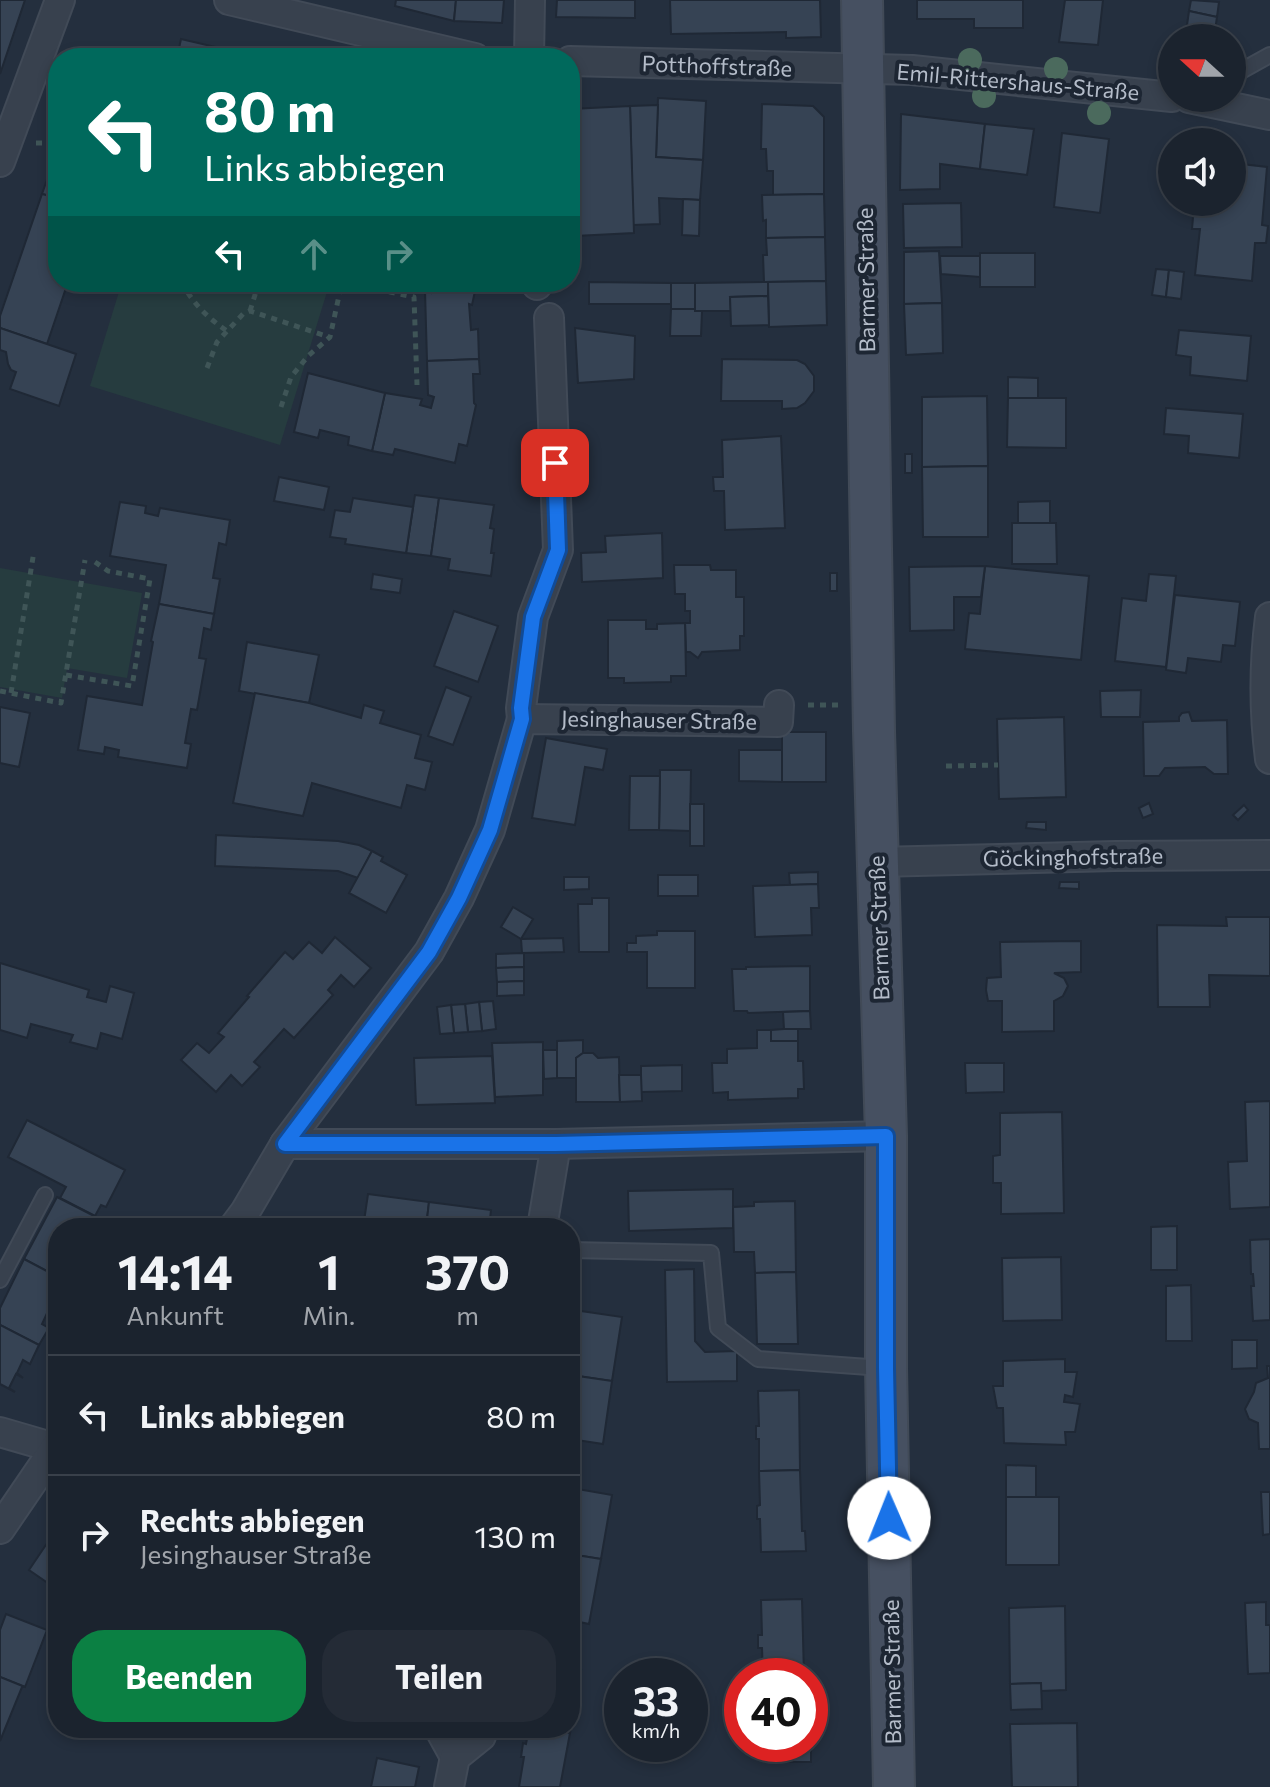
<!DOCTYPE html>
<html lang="de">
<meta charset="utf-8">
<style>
:root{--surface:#1b232e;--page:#242b36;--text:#f1f3f6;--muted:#a0a4aa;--line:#39404a;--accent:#0b8043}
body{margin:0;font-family:Commissioner,sans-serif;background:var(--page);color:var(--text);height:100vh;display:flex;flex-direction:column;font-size:30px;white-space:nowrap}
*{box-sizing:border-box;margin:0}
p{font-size:26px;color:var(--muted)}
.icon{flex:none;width:44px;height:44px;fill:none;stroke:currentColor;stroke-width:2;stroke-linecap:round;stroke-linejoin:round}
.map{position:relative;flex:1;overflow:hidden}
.details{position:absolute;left:48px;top:1218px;width:532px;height:520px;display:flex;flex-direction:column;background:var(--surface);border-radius:32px;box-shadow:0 4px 12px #0003,0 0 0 2px var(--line)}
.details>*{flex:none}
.top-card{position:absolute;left:48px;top:48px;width:532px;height:244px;border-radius:32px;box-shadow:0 4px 12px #0003,0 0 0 2px var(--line);background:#00695c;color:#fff;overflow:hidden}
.needle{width:52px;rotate:291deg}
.buttons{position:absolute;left:1158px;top:24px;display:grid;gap:16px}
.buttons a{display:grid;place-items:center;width:88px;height:88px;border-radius:50%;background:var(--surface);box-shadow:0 4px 12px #0003,0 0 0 2px var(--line);font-size:40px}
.speed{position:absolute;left:604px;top:1658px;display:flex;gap:16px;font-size:40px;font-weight:700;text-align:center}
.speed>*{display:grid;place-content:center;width:104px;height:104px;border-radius:50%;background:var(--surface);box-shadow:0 4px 12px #0003,0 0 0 2px var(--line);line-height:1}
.speed small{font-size:20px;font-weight:400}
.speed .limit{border:12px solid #d22;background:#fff;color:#111}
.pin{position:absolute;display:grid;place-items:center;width:68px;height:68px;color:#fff;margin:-34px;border-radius:16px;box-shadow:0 4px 12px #0006}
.me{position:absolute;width:88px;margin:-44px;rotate:359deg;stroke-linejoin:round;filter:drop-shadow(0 0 6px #0008)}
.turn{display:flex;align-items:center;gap:28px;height:168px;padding:0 24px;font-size:36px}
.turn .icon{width:104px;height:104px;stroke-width:2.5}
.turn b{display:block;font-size:56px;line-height:68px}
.lanes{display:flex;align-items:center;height:76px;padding:0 24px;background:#0003;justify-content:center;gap:40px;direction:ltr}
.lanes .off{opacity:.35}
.eta{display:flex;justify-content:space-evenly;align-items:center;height:136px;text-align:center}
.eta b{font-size:48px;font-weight:700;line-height:56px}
.primary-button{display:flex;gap:16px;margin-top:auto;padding:16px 24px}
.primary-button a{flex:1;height:92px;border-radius:32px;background:var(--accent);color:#fff;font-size:32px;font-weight:700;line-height:92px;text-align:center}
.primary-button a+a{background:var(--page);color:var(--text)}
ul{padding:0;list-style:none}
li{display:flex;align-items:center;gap:24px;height:120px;padding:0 24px;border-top:2px solid var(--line)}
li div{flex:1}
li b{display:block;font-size:30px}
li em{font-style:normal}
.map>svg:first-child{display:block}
</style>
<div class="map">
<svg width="1270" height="1787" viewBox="0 0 1270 1787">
<rect width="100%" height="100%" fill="#242f3e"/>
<g fill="#263c3f">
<path d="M122,282h208l-50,163 -190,-59z"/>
<path d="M0,568l142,25 -15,85 -60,-10 -5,30 -62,-11z"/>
</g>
<g fill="#364354" stroke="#1f2835" stroke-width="2">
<path d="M0,0h25l-25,74z"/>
<path d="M396,0h60l-2,21 -59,-15z"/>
<path d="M456,0h48l-2,23 -48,-2z"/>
<path d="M557,0h78v18l-79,-1z"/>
<path d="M670,0h150l1,37 -35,1v-6l-115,2z"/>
<path d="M917,0h106v28h-49v-9h-57z"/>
<path d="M1065,0h38l-5,45 -39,-3z"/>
<path d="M1191,0l28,2 -2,15 -28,-6z"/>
<path d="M1189,11l28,6 -2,14 -28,-6z"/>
<path d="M181,39l81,19h-85z"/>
<path d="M658,98l48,3 -3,59 -47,-3z"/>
<path d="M762,104l51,2 11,11v77l-51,1v-24h-6l-1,-22h-5z"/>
<path d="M658,105l-2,52 47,3 -3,40 -41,-2 1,26 -27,1 -3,-119z"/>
<path d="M630,106l4,127 -59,3 -4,-127z"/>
<path d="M901,114l84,10 -5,45 -40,-5v25l-40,1z"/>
<path d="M985,124l49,5 -7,46 -47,-6z"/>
<path d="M1062,133l47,6 -9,74 -46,-6z"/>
<path d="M1232,155l10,1v8l25,3 -5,58 6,1 -2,17h-11l-3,38 -57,-6 5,-46h-8l2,-23 6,1v-5h32z"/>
<path d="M50,171l8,3v24l-16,-4z"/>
<path d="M42,194l16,4v84h10l-21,62 -47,-16v-12z"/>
<path d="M824,194l1,43 -59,1v-18l-3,1 -1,-26z"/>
<path d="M683,199l17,1 -1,36 -17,-1z"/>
<path d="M961,203l1,44 -58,1 -1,-44z"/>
<path d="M825,237l1,44 -62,1 -1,-27h4l-1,-17z"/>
<path d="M939,251l3,52 -38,1v-52z"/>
<rect x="980" y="253" width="55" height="34"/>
<path d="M940,256h40v21l-39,-3z"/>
<path d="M1156,269l13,1 -3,27 -14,-2z"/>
<path d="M1169,270l15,2 -3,27 -15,-2z"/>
<path d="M826,281l1,44 -58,2 -1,-45z"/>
<path d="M433,282h44l-5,23 -3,-1 2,26 7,-1 1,30 -52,2 -2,-70 6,2z"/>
<path d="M589,282l82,1v21h-82z"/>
<path d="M768,282v14l-38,1 1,14h-36v-28z"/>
<rect x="671" y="283" width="24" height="26"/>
<path d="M768,296l1,29 -38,1 -1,-29z"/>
<path d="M942,303l1,50 -37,2 -2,-51z"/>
<path d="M671,309h24v2h7l-1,25h-31z"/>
<path d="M0,328l76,26 -17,52 -49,-17 6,-17 -5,-2 -3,-6 -2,-12 -6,-2z"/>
<path d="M575,328l60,8 -1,43 -56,4z"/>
<path d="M1179,330l72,6 -4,45 -57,-6 1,-18 -15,-2z"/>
<path d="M479,359l1,15h-7l1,29 2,2 -9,41 -8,-2 -4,19 -60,-14 -2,6 -21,-4 13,-58 37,6 -2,6 11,3 3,-11 -6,-2 -1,-34z"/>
<path d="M722,359l75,1 8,4 9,12v15l-9,12 -8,5 -15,1v-8h-61z"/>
<path d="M308,373l77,20 -13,58 -24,-6 1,-8 -29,-7 -2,8 -24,-6z"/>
<path d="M1008,377l30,1v20h-30z"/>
<path d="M987,396l1,70 -66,1v-70z"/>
<path d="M1008,398h58v50l-59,-1z"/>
<path d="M1166,408l77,6 -4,44 -51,-5 1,-17 -25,-2z"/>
<path d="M781,436l4,92 -60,2 -1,-39h-10l-1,-14h10l-1,-37z"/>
<rect x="905" y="454" width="7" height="19"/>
<path d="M988,466v71h-65l-1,-70z"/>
<path d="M279,477l50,10 -5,23 -50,-9z"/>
<path d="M415,495l24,3 -8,58 -25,-3z"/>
<path d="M353,498l60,9 -7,46 -61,-9 1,-5 -16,-2 5,-27 15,2z"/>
<path d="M439,498l55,7 -4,23 4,1 -3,24h3l-3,23 -43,-6 2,-11 -19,-3z"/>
<path d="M1050,501v22h-32v-21z"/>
<path d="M120,502l26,4 -1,7 13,3 2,-8 70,12 -4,25 -7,-2 -6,35 7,1 -6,35 -55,-10 7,-39 -56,-9z"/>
<path d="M1012,523h44l1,41h-45z"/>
<path d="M662,533l1,45 -81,4 -1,-29 25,-1 -1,-16z"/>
<path d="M674,565h36l1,5h25v27h8v39h-4v14l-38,2 -4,6 -8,-6h-4l-1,-29h5v-12h-5v-17h-10z"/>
<path d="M985,566l104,10 -8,84 -116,-11 4,-36 11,1z"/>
<path d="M985,566l-4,31h-27v33l-44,1 -1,-64z"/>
<rect x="830" y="573" width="7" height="18"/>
<path d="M373,574l29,5 -2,14 -29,-4z"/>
<path d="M1149,574l27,2 -10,91 -51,-6 7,-63 24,3z"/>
<path d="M1175,595l65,7 -5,44 -12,-1 -2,17 -33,-4 -2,15 -20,-3z"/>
<path d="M159,604l55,10 -3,16 -7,-2 -5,30 7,1 -9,51 -6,-1 -6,34 6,1 -4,24 -69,-11 1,-7 -14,-3 -1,7 -26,-4 9,-54 55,9 11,-63 -2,-1z"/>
<path d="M454,611l44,15 -20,56 -44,-16z"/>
<path d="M608,620h38v9h11v-5l28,-1 1,53h-15v6l-47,1v-5h-16z"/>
<path d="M247,642l72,13 -10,48 -70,-12z"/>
<path d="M446,687l25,10 -18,48 -25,-9z"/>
<path d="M1141,690l-1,27h-39l-1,-26z"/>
<path d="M255,693l54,10 52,15 3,-13 20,6 -4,12 41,12 -6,23 17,4 -7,28 -18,-5 -6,23 -89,-25 -9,33 -70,-13z"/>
<path d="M0,707l30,6 -11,54 -19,-4z"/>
<path d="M1189,712l3,9 35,-1 1,54h-14l-9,-7 -40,1 -6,8h-15l-1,-54 36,-1v-4l3,-4z"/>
<path d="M1064,717l2,80 -67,2 -2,-80z"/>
<rect x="782" y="732" width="44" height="50"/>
<path d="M546,738l61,11 -4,21 -18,-3 -10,58 -43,-7z"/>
<path d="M739,750h43v32l-43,-1z"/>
<path d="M660,770h31l-1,61 -31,-1z"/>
<path d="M630,776h30l-1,54h-30z"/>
<path d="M1149,803l4,11 -10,4 -4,-10z"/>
<rect x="690" y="804" width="14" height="42"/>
<path d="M1244,805l4,5 -10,10 -5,-5z"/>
<path d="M1027,822h19v8l-20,-2z"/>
<path d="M216,835l122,6 21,4 13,6 -14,27 -20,-7 -123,-5z"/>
<path d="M372,851l11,6 -2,4 26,14 -21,38 -37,-20z"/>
<path d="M818,872v12l-28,1 -1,-12z"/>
<rect x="658" y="875" width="40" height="21"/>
<path d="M564,877h25v12l-25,1z"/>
<path d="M1060,882h19v7l-20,-1z"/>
<path d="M818,884l1,24h-8l1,27 -57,2 -2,-51z"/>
<path d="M592,898h17v54h-30l-1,-48h14z"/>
<path d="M513,907l20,12 -12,20 -20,-12z"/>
<path d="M1226,917h44v59l-61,-1 1,32h-52l-1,-82 70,1z"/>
<path d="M657,931h38v57h-48v-36h-20v-9h9v-7l21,-1z"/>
<path d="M335,937l36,31 -17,19 -13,-12 -13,15 5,5 -39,43 -10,-9 -30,33 6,5 -18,19 -11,-11 -15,17 -35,-32 16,-17 12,10 15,-16 -6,-4 31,-36 -2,-1 38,-44 8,7 16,-17 13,11z"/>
<path d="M563,938l1,14 -42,1 -1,-14z"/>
<path d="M1081,941v31l-27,1 10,5 4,8 -5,10 -9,5v30l-52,1v-31h-14l-2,-11 1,-12 14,-1 -1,-35z"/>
<path d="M524,953v14l-28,1v-14z"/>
<path d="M0,963l89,27 -2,7 19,5 4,-16 24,7 -12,46 -21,-6 -4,16 -27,-7 3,-7 -42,-11 -4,14 -27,-8z"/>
<path d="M810,966v45l-62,2 -1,-2h-13l-2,-42h14v-2z"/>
<path d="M524,967v14l-27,1 -1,-14z"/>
<path d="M524,981v14l-27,1v-14z"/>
<path d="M493,1001l3,28 -14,2 -3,-29z"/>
<path d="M479,1002l3,29 -14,1 -3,-28z"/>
<path d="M465,1004l3,28 -14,1 -3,-28z"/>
<path d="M451,1005l3,28 -14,1 -3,-27z"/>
<path d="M810,1011l1,18h-27l-1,-17z"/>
<path d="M784,1029h14v12h-27v-11z"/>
<path d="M757,1030h14v11h27v20h5l1,28h-6v9l-70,2v-8l-15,1 -1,-30h15v-14l30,-1z"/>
<path d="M583,1040v13l-7,5v20h-19v-37z"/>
<path d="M543,1042v53l-48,2 -3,-54z"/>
<path d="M543,1050h14v28l-13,1z"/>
<path d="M583,1053h10l5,5 21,-1 1,45h-44v-44z"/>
<path d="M492,1056l3,47 -79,2 -2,-47z"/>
<path d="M965,1063h39v29l-38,1z"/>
<path d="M682,1065v26l-41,1v-26z"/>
<path d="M619,1075h22l1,26 -22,1z"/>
<path d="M1270,1101v106l-40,2 -2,-47 19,-1 -2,-59z"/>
<path d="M1062,1112l2,101 -63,1v-31h-8v-27l7,-1v-42z"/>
<path d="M27,1120l98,50 -19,37 -5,-2 -6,11 -35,-18 6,-11 -58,-30z"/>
<path d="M733,1189v39l-104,3 -1,-40z"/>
<path d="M368,1194l61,8 -3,26h-63z"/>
<path d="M57,1197l47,24 -4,7h-42v49l-34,-18z"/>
<path d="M795,1201l1,71 -41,1 -1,-21h-20l-1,-45 21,-1v-4z"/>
<path d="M429,1202l62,8 -2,18h-63z"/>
<path d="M1177,1226v44h-26v-43z"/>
<path d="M1270,1239v81l-17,1 -2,-35h3l-1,-12h-2l-1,-34z"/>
<path d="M1061,1257l1,63 -59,1 -1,-63z"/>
<path d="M24,1259l34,18v22l-2,-1 -7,12 6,4 -7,-3 -6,13 7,4 -10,17 -39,-20v-17z"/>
<path d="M694,1269l1,72 10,11 32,-1v30l-70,1 -2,-112z"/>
<path d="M796,1272l2,72h-41l-2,-71z"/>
<path d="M1191,1285l1,56h-26v-55z"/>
<path d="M581,1311l41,6 -10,64 -41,-6 3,-17 -4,-1v-2l2,-12h4z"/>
<path d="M0,1325l39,20 -9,19 -7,-4 -6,13 6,5 -7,-4 -7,14 6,4 -15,-8z"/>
<path d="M1232,1340h25v28l-25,1z"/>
<path d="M1065,1359v13h12l-4,25 -8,-2 -1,7 16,2 -5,28h-10l1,13 -62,-2 -1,-35h-6l-4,-22h10v-25z"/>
<path d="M1267,1366h3v83h-11l-1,-26 -9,-4 -4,-10 9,-17 2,-9 12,-5z"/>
<path d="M571,1375l41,6 -9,63 -33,-5z"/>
<path d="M799,1390l1,80 -41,1v-32h-3v-13h3l-1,-35z"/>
<path d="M1006,1465l30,1v31h-30z"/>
<path d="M800,1470l2,61h3l1,20 -45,1 -1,-33h-3v-13l3,-1 -1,-34z"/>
<path d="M572,1488l40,7 -11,64 -31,-5v-54z"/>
<path d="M1261,1492h9v42l-7,1z"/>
<rect x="1006" y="1497" width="53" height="68"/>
<path d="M58,1527v63l-29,-20z"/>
<path d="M570,1554l31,5 -12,65 -19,-4z"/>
<path d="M802,1599l2,77h-41l-1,-28h-4v-13h4l-1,-35z"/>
<path d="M1266,1602v23h4v48l-22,1 -3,-71z"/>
<path d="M1065,1606l1,84 -25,1v-8l-31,1 -1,-76z"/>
<path d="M6,1614l41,16 -22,57 -25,-10v-47z"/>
<path d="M570,1668l11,2 -11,63 -31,-5h31z"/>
<path d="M0,1677l25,10h-3l-22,54z"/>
<path d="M1041,1683l1,26 -31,1 -1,-26z"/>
<path d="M1077,1723l1,64h-66l-2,-63z"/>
<path d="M529,1728l41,5 -10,54h-41l5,-30h-3l2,-14 3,1z"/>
<path d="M811,1743v19h-46l-1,-18z"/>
<path d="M377,1758l42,9 -4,20h-44z"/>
</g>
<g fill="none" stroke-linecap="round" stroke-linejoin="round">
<defs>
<g id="lane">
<path d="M1232,76l38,-21"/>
<path d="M570,1250l141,3 7,75 40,31 124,9"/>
<path d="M0,1280l45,-85"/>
</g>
<g id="street">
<path d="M229,0l246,58"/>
<path d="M529,58l1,-58"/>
<path d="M570,61l342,9 260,27"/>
<path d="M1189,98l81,17"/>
<path d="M0,162l60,-162"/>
<path d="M537,282v3"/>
<path d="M1270,617c-6,47 -6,95 0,142"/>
<path d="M522,719l-1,-11 12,-91 25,-67 -9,-232"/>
<path d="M877,862l238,-6 155,-1"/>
<path d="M285,1144h271l330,-8"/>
<path d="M233,1228l12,-16 40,-68 144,-192 30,-54 31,-68 32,-111 256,3 1,-17"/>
<path d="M542,1228l14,-84"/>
<path d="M0,1432l55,16"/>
<path d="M0,1529l58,-85"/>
<path d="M439,1728l16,29"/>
<path d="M449,1787l6,-30 26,-21 2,-8"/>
</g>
<path id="secondary" d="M862,0l12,731 12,405v232l8,419"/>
</defs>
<use href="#lane" stroke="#414a57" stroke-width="18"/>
<use href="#street" stroke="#414a57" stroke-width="32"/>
<use href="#secondary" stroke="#414a57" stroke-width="44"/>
<g stroke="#3f5557" stroke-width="5" stroke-dasharray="6 6" stroke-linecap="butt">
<path d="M36,143h22"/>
<path d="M182,282c10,21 26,36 45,49"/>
<path d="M250,311l9,-29"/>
<path d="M207,368l10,-26 26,-28 7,-3 79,26"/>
<path d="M281,407l10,-30 17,-21 22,-19 12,-55 72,15 3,88"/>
<path d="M66,675l66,11 18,-107 -42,-8 -13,-9"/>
<path d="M0,691l61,12 24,-143"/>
<path d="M11,693l23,-142"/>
<path d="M808,705h30"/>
<path d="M946,766l52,-1"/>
</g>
<use href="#lane" stroke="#38414e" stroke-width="14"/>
<use href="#street" stroke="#38414e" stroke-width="28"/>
<use href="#secondary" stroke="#465061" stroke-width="40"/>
</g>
<g fill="#4b6a5d">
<circle cx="970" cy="60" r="12"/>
<circle cx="1056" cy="69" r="12"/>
<circle cx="984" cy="96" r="12"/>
<circle cx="1099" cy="113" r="12"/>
</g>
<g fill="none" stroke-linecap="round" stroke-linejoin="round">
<defs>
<path id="route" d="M555,463l3,87 -25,67 -12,91 1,11 -32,111 -31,68 -30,54 -144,192h271l330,-8v232l3,150"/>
</defs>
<use href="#route" stroke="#114b97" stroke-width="20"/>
<use href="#route" stroke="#1a73e8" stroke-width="14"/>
</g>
<g text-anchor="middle" stroke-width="8" stroke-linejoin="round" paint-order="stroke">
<g font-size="22" fill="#b4bcc9" stroke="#1d2633">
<text transform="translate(717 66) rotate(2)" y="8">Potthoffstraße</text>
<text transform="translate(1018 82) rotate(5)" y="8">Emil-Rittershaus-Straße</text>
<text transform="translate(866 280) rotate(-91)" y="8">Barmer Straße</text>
<text transform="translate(659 720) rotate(1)" y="8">Jesinghauser Straße</text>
<text transform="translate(1073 857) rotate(-1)" y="8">Göckinghofstraße</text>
<text transform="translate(879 928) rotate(-92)" y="8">Barmer Straße</text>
<text transform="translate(892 1672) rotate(-91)" y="8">Barmer Straße</text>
</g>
</g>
</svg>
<div class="buttons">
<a><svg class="needle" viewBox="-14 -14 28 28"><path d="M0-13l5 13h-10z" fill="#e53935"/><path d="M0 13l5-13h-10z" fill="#a0a4aa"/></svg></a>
<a><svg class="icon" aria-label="sound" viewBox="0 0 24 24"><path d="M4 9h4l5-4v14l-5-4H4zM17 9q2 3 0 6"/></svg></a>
</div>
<div class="speed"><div>33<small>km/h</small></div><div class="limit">40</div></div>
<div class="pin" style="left:555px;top:463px;background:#d93025"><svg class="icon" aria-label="arrive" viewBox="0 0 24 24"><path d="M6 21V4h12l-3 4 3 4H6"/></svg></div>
<svg class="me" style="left:889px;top:1518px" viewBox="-20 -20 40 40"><circle r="19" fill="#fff"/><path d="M0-13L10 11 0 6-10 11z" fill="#1a73e8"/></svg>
<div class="top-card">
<div class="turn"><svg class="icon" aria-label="left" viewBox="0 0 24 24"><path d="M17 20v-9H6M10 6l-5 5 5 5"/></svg><div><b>80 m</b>Links abbiegen</div></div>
<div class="lanes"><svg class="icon" aria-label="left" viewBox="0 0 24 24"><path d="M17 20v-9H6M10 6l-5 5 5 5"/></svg><svg class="icon off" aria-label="ahead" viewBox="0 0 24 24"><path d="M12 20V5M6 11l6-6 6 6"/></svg><svg class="icon off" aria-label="right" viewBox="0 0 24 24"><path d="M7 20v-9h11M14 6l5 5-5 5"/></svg></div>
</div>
<section class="details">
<div class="eta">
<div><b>14:14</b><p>Ankunft</p></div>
<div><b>1</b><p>Min.</p></div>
<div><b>370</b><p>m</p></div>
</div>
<ul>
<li><svg class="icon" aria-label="left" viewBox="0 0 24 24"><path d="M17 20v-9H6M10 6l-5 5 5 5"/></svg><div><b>Links abbiegen</b></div><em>80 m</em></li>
<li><svg class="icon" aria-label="right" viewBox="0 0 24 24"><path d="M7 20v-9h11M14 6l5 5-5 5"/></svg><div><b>Rechts abbiegen</b><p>Jesinghauser Straße</p></div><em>130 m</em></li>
</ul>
<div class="primary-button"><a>Beenden</a><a>Teilen</a></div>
</section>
</div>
